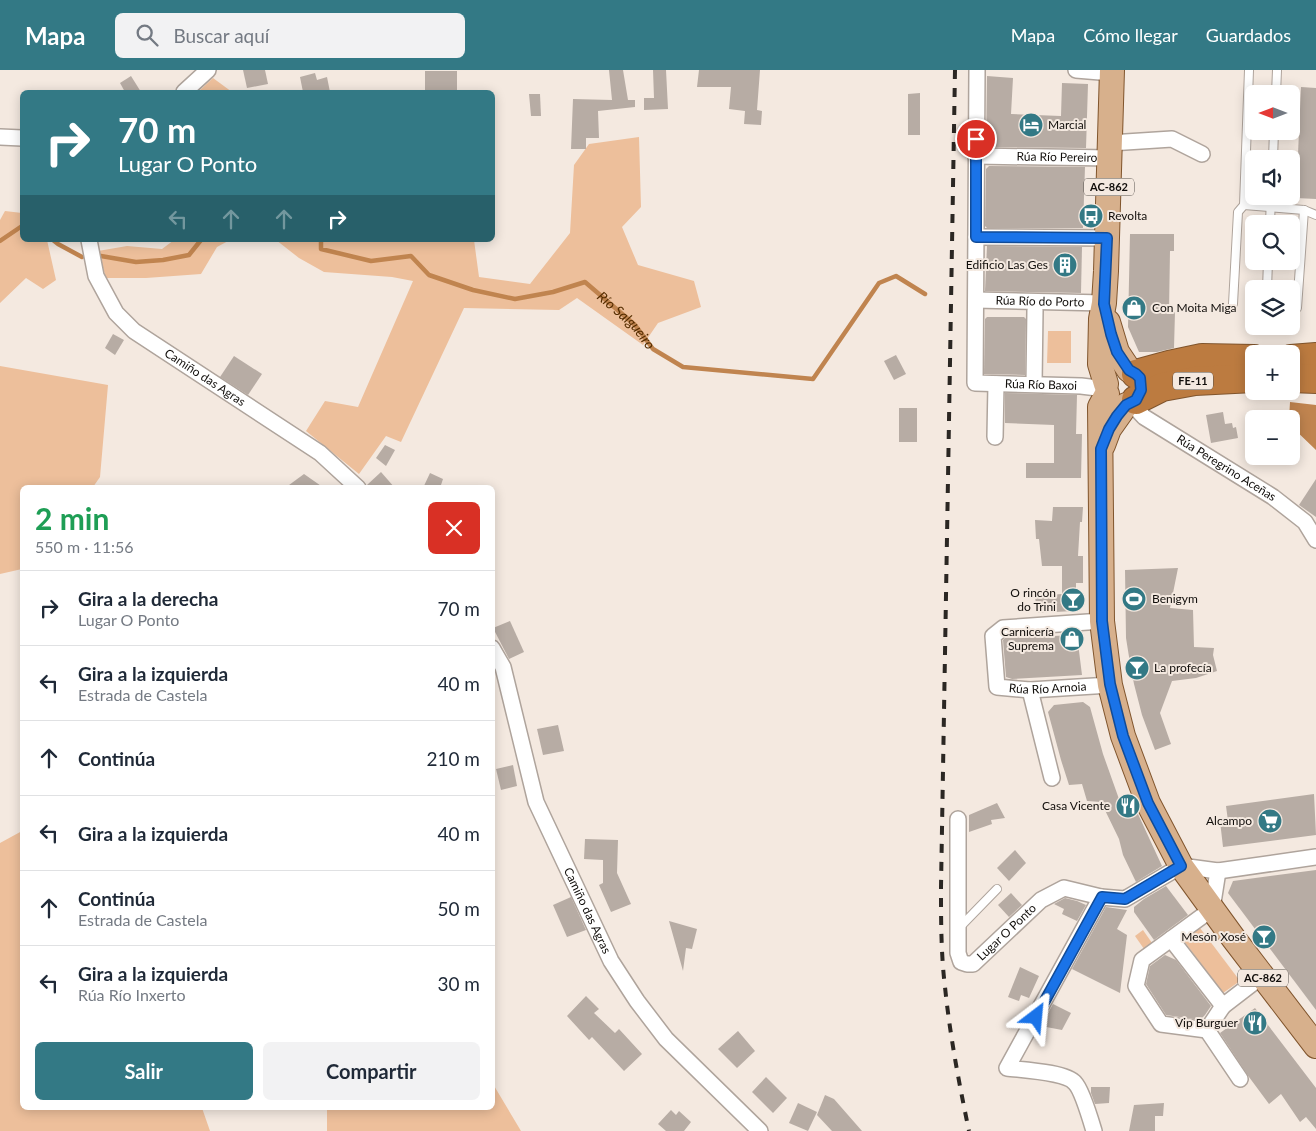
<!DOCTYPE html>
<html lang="es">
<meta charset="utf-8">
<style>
:root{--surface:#fff;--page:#f2f2f3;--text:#1f2937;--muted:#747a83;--line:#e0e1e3;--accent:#337985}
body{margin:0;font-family:Lato,sans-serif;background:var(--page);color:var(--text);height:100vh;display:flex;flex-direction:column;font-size:19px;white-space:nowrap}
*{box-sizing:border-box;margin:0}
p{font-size:16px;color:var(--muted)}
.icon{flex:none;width:28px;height:28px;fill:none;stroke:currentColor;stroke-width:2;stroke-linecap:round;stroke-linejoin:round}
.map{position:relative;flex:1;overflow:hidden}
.panel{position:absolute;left:20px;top:415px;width:475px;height:625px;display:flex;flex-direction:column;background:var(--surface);border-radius:8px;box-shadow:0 2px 12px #0003}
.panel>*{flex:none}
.banner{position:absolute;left:20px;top:20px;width:475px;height:152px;border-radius:8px;box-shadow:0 2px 12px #0003;background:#337985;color:#fff;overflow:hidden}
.needle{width:32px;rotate:270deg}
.tools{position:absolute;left:1245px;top:15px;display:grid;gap:10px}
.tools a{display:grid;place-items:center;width:55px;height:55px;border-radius:8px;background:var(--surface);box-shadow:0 2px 12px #0003;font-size:25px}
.pin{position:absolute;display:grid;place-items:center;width:42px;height:42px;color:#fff;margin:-21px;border:2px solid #fff;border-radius:50%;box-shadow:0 1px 5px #0007}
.me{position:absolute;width:55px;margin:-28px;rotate:29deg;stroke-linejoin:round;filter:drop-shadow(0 0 4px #0008)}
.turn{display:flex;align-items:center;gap:18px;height:105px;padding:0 15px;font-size:22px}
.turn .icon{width:65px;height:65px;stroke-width:2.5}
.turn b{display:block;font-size:35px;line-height:42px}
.lanes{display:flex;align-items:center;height:48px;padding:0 15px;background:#0003;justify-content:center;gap:25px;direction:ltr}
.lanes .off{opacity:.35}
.round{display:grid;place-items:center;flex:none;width:52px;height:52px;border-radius:8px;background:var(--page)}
.head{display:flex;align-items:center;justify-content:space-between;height:85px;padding:0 15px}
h1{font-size:30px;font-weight:700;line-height:38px;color:#1e9e55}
.primary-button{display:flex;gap:10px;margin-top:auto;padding:10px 15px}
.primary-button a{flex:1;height:58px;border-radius:8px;background:var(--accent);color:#fff;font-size:20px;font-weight:700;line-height:58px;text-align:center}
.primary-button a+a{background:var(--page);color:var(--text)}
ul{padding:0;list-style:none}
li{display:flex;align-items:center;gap:15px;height:75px;padding:0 15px;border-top:1px solid var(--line)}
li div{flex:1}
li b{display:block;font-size:19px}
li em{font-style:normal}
header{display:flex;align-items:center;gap:30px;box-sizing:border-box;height:70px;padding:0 25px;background:var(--accent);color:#fff}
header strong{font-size:24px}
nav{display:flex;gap:28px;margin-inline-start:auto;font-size:18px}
.search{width:350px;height:45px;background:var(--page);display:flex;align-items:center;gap:12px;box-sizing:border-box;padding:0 18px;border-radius:8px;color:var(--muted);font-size:19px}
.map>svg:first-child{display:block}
</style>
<header>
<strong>Mapa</strong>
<div class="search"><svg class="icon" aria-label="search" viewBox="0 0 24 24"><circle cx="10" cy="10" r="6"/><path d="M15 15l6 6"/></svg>Buscar aquí</div>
<nav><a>Mapa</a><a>Cómo llegar</a><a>Guardados</a></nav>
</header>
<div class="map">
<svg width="1316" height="1061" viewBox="0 0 1316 1061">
<rect width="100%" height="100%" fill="#f4e9e0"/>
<g fill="#edbf9b">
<path d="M213,8l19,14h-34z"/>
<path d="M639,67l2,70 -19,20 16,38 56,16 7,26 -43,16 -15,22 -66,-47 -18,12 -95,-2 -63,134 -15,-6 -27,38 -53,-43 19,-30 33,6 55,-126 -21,-4 -68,-5 -25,-14 -23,-18h198l5,37 51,7 40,-51 4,-68 15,-21z"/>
<path d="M5,141l17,2v27h25l9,40 -13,9 -17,-11 -26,25v-83z"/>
<path d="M174,170h56l-13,7 -16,27 -55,4h-40l-8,-27 29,-5 35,3z"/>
<path d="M1048,261h23v32h-24z"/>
<path d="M0,296l108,19 -8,92 -7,10 -71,1v81l-22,5z"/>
<path d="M22,761v277h180l8,23h-210v-288z"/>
<path d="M1197,854l43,57 -17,12 -42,-56z"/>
<path d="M1143,860l9,13 -8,6 -9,-13z"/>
<path d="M493,1014l28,47h-194v-23h165z"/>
</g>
<path fill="#c0844f" d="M1290,332l26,3v45l-25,-24v-7h-2z"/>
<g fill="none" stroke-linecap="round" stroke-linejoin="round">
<g stroke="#c0844f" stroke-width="4.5">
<path d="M53,170l5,4 24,13"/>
<path id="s1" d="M321,170v9l50,12 40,-5 18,19 44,15 42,9 38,-7 32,-10 50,43 18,24 30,18 130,12 66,-96 17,-7 29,18"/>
<path d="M0,171l22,-15"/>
<path d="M101,186l35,6 27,-2 26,-5 12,-15"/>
</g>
</g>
<g fill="#b7aca4">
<path d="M243,0h22l3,14 -21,4z"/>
<path d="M609,0h14l5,30h7v7l-37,4 1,27h-13v11h-15l2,-50 39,1z"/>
<path d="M653,0h13l2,39 -24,1v-12h10z"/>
<path d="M699,0h61l-3,40 5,1 -1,14 -17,-1 1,-13 -16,-2 2,-22h-34z"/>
<rect x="425" y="1" width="32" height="21"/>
<path d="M315,3l2,7 10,-3 3,15h-27l-3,-15z"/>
<path d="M131,6l10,16h-16l-5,-9z"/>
<path d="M987,6l26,2 -2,36 50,2 1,-33 26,1 -2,64 -100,-1z"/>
<path d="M1301,17l15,1v111l-20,-1z"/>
<path d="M920,23v42h-12v-41z"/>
<path d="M529,24h11l1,22h-10z"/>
<path d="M989,96l96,1 -2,61h-96l-2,-2 1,-57z"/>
<path d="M1130,164h44v17h-4l-1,61h6l-1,36 -17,4h-18l-11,-25z"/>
<path d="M987,176l95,1 -1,46 -96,-2z"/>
<path d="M987,247h37l2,2 -1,56 -41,-1 1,-55z"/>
<path d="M113,264l11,6 -9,15 -10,-7z"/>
<path d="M896,285l10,19 -12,6 -10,-19z"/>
<path d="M234,286l28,18 -14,21 -28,-18z"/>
<path d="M1005,323l72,2 -1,39h6l-1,44h-55v-15h28v-38l-49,-2z"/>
<rect x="899" y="338" width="18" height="34"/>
<path d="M1223,342l2,12 7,-1 1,5 3,-1 2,11 -27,5 -5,-28z"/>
<path d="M385,375l10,5 -9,16 -10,-8z"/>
<path d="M381,402l14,16h-28v-3z"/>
<path d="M430,403l13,6 -3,9h-17z"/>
<path d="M304,404l20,14h-39z"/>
<path d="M1316,409v38l-17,-12z"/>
<path d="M1053,437h30l-1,15h-2l-2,34h5v27h-7v22l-3,6 -36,2 -2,-17 27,-2v-28h-20l-3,-27h-3l-1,-19 17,1z"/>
<path d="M1178,498l-8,40 23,2 1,37 20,1 -1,7 4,16 -21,7 -24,3 -12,32 11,31 -16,6 -13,-35 -8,-31 -4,-21 -4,-25 -1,-68z"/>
<path d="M510,551l14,31 -15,7 -16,-31z"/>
<path d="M1077,565l5,40 -70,4 -6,-2 -3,-37 2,-2z"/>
<path d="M1083,632l7,5 13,47 16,45 8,-3 8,18h3l24,52 -26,16 -13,-27 -4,-16 -18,-37 -14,-1 -5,-17 -13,1 -8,-25 -13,-48 6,-7z"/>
<path d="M558,655l6,26 -21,4 -6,-26z"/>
<path d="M513,695l4,21 -16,4 -5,-21z"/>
<path d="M1314,724l2,41 -93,12 -3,-26h8l-2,-15z"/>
<path d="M997,733l8,15 -14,2 1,4 -23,8v-17z"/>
<path d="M585,769l33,1 -1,33 14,31 -20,8 -12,-27 4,-2v-23l-19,-1z"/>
<path d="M1015,780l11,13 -17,18 -12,-13z"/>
<path d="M1316,800v140l-88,-117 5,-12z"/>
<path d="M1166,816l22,29 -34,25 -20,-28v-5l10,-8z"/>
<path d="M1011,823l11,12 -13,12 -11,-12z"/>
<path d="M571,827l15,33 -19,7 -14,-32z"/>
<path d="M1065,828l12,3 9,4 -9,16 -15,-7 2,-5 -10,-5z"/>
<path d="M1106,837l21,3 -10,19 10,6 -7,58 -48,-24z"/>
<path d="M669,851l28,8 -5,20 -6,-1 -3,23z"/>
<path d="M1165,885l11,5 35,46 -6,9 -5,5 -34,-5 -20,-31 4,-18z"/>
<path d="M1020,897l19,9 -10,22 -8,-3 -2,6 -11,-4z"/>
<path d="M586,926l13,13 -5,4 21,20 4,-4 23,25 -18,17 -32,-34 -3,3 -22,-24z"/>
<path d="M1053,934l18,9 -9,17 -21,-4z"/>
<path d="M1255,938l61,80v41l-10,-12 -6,5 -19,-28 -12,10 -20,-27 -29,-44z"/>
<path d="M738,961l17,20 -18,17 -19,-19z"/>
<path d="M766,1007l21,21 -14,15 -21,-21z"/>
<path d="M1091,1017h19l-1,16 -14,1 -4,-11z"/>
<path d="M825,1025l9,4 28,32h-30l-15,-16z"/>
<path d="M798,1033l19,9 -9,19 -19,-8z"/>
<path d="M1164,1033l-1,13h-8v15h-26l5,-26z"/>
<path d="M671,1040l5,5 3,-4 12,11 -7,9h-18l-8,-7z"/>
</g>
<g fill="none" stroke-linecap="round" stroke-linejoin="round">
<defs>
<g id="lane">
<path d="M1276,24l1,-24"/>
<path d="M1273,89l1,-28"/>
<path d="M1244,135l60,5 -7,98"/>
<path d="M1304,140l12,5"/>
<path d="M1270,154l1,-28"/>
<path d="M1267,219l1,-28"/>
<path d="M1233,234l5,-92 6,-7 5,-135"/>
<path d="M959,858l38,-39"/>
</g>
<g id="street">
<path id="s2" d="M977,0l-2,313 106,3 25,3"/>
<path d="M1076,0l36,3"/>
<path d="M184,22l24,-22"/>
<path d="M0,67l22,1"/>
<path d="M1110,73l62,-4 30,15"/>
<path id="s3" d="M976,86l134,2"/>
<path d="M976,167l131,1"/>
<path id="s4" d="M89,170l7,36 20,37 18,18 186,122 38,35"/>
<path id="s5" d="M976,230l128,3"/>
<path d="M1034,314l1,-74"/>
<path id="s6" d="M1131,333l13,14 129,80 32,25 11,18"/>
<path d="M995,367l1,-53"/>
<path id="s7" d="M1102,551l-99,7 -10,8 4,51 33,3 80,-5"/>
<path id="s8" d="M492,578l11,19 33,135 75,159 26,40 29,38 94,92"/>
<path d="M1030,620l22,88"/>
<path id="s9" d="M958,749v134l3,9 6,2h6l68,-64 23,-12 37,9"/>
<path d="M1218,801l-6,38 -41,30 52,67 39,-30"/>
<path d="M1171,869l-29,21 -6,26 25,38 46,6"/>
<path d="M1223,936l-16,24 33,49"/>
<path d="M1094,1061c-3,-10 -12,-41 -19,-48 -9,-11 -52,-13 -68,-15l94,-171 24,2 56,-33 37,5 98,-14"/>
</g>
<g id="primary">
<path d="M1108,252l9,30 12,18"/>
<path d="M1106,314l-6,-20 1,-45 3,-16 2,-32 6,-201"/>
<path d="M1107,324l-7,13 2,214 8,64 13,51 25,67 33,63 53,73 82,107"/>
<path d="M1103,375l6,-16 17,-24"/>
</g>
<g id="highway">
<path d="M1291,289l25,-2"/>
<path d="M1136,304l33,-9 33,-7 52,1"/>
<path d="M1291,308l25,1"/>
<path d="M1136,330l26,-13 33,-6 59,-3"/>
</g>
</defs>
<use href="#lane" stroke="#afa49c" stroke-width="10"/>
<use href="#street" stroke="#afa49c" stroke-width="18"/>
<use href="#primary" stroke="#80552d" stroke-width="26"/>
<use href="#highway" stroke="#80552d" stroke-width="30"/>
<use href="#lane" stroke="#fff" stroke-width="8"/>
<use href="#street" stroke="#fff" stroke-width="15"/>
<use href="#primary" stroke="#d7b08c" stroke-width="24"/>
<use href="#highway" stroke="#bc7b40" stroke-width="28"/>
<path stroke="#2b2723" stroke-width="4" stroke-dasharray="9 9" stroke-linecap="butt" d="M955,0l-14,817c0,34 0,67 4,100 5,49 14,96 24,144"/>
</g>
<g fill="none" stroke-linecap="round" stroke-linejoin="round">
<defs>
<path id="route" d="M976,69v98l131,1 -3,66 7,30 6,18 12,18 7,4 4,4 1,12 -5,10 -10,5 -9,11 -8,13 -8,20 1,172 8,63 13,52 25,67 33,63 -56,33 -23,-2 -66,120"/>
</defs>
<use href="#route" stroke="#114b97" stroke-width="12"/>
<use href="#route" stroke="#1a73e8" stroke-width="9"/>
</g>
<defs>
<symbol id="hotel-disc" viewBox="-11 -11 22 22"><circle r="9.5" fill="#337985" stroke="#f4e9e0"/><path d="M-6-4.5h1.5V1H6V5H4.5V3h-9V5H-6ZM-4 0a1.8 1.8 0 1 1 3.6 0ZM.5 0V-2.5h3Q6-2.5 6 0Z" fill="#fff"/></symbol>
<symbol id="bus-disc" viewBox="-11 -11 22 22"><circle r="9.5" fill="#337985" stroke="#f4e9e0"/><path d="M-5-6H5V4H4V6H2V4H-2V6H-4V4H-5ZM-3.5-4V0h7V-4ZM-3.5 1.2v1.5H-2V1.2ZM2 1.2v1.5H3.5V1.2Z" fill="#fff"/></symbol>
<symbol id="building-disc" viewBox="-11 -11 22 22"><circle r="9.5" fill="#337985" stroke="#f4e9e0"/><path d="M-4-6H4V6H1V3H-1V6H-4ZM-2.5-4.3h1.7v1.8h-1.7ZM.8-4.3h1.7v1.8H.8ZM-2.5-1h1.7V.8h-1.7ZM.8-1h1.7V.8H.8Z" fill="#fff"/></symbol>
<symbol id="shop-disc" viewBox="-11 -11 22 22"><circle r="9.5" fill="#337985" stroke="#f4e9e0"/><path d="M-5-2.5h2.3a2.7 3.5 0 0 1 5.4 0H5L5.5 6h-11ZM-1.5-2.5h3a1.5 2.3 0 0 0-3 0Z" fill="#fff"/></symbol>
<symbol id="stadium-disc" viewBox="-11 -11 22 22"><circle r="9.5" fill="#337985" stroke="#f4e9e0"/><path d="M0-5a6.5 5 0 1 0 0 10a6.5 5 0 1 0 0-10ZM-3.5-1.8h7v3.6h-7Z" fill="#fff"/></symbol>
<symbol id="bar-disc" viewBox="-11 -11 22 22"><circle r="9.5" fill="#337985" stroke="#f4e9e0"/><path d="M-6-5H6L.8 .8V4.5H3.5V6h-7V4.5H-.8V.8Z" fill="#fff"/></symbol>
<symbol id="restaurant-disc" viewBox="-11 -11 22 22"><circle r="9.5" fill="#337985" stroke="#f4e9e0"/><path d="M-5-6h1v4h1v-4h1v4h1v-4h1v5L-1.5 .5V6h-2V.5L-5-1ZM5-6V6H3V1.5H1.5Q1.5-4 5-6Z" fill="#fff"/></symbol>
<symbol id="supermarket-disc" viewBox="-11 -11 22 22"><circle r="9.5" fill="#337985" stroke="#f4e9e0"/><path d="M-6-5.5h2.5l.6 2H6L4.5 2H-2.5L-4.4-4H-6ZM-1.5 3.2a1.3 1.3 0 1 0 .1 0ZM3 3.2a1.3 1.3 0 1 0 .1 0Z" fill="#fff"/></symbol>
</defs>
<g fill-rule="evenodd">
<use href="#hotel-disc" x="1017" y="41" width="28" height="28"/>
<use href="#bus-disc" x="1077" y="132" width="28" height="28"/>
<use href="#building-disc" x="1051" y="181" width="28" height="28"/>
<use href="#shop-disc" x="1120" y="224" width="28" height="28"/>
<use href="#stadium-disc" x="1120" y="515" width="28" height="28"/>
<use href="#bar-disc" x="1059" y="516" width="28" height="28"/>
<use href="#shop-disc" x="1058" y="555" width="28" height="28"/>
<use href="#bar-disc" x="1123" y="584" width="28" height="28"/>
<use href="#restaurant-disc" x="1114" y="722" width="28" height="28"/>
<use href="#supermarket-disc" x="1256" y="737" width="28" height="28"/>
<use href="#bar-disc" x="1250" y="853" width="28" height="28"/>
<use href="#restaurant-disc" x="1241" y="939" width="28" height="28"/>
</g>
<g text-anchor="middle" stroke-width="4" stroke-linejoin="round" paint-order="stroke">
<g fill="#f4e9e0" stroke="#55504b" stroke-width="1">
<rect x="1084" y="108.5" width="50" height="17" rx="4"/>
<rect x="1173" y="302.5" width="40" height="17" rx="4"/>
<rect x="1238" y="899.5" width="50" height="17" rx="4"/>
</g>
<g font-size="11" font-weight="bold" fill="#110e0b">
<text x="1109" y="121">AC-862</text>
<text x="1193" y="315">FE-11</text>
<text x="1263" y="912">AC-862</text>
</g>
<g font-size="12" fill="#110e0b" stroke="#f4e9e0" text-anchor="end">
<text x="1048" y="59" text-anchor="start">Marcial</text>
<text x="1108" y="150" text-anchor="start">Revolta</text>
<text x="1048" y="199">Edificio Las Ges</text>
<text x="1152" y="242" text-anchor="start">Con Moita Miga</text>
<text x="1056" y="527">O rincón<tspan x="1056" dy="14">do Trini</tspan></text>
<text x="1152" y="533" text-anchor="start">Benigym</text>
<text x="1054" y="566">Carnicería<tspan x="1054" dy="14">Suprema</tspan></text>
<text x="1154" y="602" text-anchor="start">La profecía</text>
<text x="1110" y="740">Casa Vicente</text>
<text x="1252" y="755">Alcampo</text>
<text x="1246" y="871">Mesón Xosé</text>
<text x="1238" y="957">Vip Burguer</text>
</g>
<g font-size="12" fill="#110e0b" stroke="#f4e9e0">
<text dy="4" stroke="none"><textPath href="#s3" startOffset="81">Rúa Río Pereiro</textPath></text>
<text dy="4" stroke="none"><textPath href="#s5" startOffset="64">Rúa Río do Porto</textPath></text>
<text dy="4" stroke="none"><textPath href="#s4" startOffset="189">Camiño das Agras</textPath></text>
<text dy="4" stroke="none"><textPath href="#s2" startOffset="379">Rúa Río Baxoi</textPath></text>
<text dy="4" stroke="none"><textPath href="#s6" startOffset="116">Rúa Peregrino Aceñas</textPath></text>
<text dy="4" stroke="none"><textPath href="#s7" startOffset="214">Rúa Río Arnoia</textPath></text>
<text dy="4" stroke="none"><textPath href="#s8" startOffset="281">Camiño das Agras</textPath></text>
<text dy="4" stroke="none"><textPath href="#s9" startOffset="202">Lugar O Ponto</textPath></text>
</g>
<g font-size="14" font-style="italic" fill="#552d01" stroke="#f4e9e0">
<text dy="5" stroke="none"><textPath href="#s1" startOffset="345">Río Salgueiro</textPath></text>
</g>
</g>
</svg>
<div class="tools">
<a><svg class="needle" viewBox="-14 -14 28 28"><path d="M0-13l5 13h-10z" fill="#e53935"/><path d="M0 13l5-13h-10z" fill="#747a83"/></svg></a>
<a><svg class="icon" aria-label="sound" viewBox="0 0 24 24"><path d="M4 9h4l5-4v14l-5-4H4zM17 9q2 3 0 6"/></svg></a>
<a><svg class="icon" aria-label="search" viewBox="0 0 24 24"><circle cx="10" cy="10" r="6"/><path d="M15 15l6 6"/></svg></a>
<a><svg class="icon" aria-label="layers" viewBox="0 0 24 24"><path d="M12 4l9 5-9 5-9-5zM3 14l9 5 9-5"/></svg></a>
<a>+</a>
<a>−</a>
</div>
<div class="pin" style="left:976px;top:69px;background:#d93025"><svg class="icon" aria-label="arrive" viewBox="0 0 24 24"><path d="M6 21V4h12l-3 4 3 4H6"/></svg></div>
<svg class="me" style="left:1036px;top:947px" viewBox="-20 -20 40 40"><path d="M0-17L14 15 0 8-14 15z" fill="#1a73e8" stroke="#fff" stroke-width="4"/></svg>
<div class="banner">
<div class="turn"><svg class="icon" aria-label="right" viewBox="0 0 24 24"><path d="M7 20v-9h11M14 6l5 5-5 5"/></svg><div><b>70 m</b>Lugar O Ponto</div></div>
<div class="lanes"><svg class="icon off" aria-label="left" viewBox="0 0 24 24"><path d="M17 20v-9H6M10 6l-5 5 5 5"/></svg><svg class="icon off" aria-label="ahead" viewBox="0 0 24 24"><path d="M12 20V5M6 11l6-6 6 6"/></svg><svg class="icon off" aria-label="ahead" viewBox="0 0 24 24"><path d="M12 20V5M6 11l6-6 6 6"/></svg><svg class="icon" aria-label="right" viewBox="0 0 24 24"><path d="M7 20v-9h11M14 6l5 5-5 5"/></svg></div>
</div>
<section class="panel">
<div class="head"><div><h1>2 min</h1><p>550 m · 11:56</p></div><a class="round" style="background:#d93025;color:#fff"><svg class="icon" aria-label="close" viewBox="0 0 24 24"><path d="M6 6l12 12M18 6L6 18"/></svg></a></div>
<ul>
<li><svg class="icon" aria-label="right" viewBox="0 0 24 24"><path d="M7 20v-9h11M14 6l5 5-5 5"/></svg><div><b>Gira a la derecha</b><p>Lugar O Ponto</p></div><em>70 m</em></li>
<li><svg class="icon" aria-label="left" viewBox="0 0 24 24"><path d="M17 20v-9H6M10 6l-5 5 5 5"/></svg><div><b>Gira a la izquierda</b><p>Estrada de Castela</p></div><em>40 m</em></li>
<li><svg class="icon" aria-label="ahead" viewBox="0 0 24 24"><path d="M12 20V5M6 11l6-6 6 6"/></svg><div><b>Continúa</b></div><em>210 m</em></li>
<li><svg class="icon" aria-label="left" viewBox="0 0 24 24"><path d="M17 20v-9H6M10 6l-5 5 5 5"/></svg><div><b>Gira a la izquierda</b></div><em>40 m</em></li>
<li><svg class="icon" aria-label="ahead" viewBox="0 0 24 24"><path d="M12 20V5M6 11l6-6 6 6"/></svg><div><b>Continúa</b><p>Estrada de Castela</p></div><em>50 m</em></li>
<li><svg class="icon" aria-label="left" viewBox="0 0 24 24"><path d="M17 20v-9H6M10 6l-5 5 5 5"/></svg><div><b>Gira a la izquierda</b><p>Rúa Río Inxerto</p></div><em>30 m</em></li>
</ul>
<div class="primary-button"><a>Salir</a><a>Compartir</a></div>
</section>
</div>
